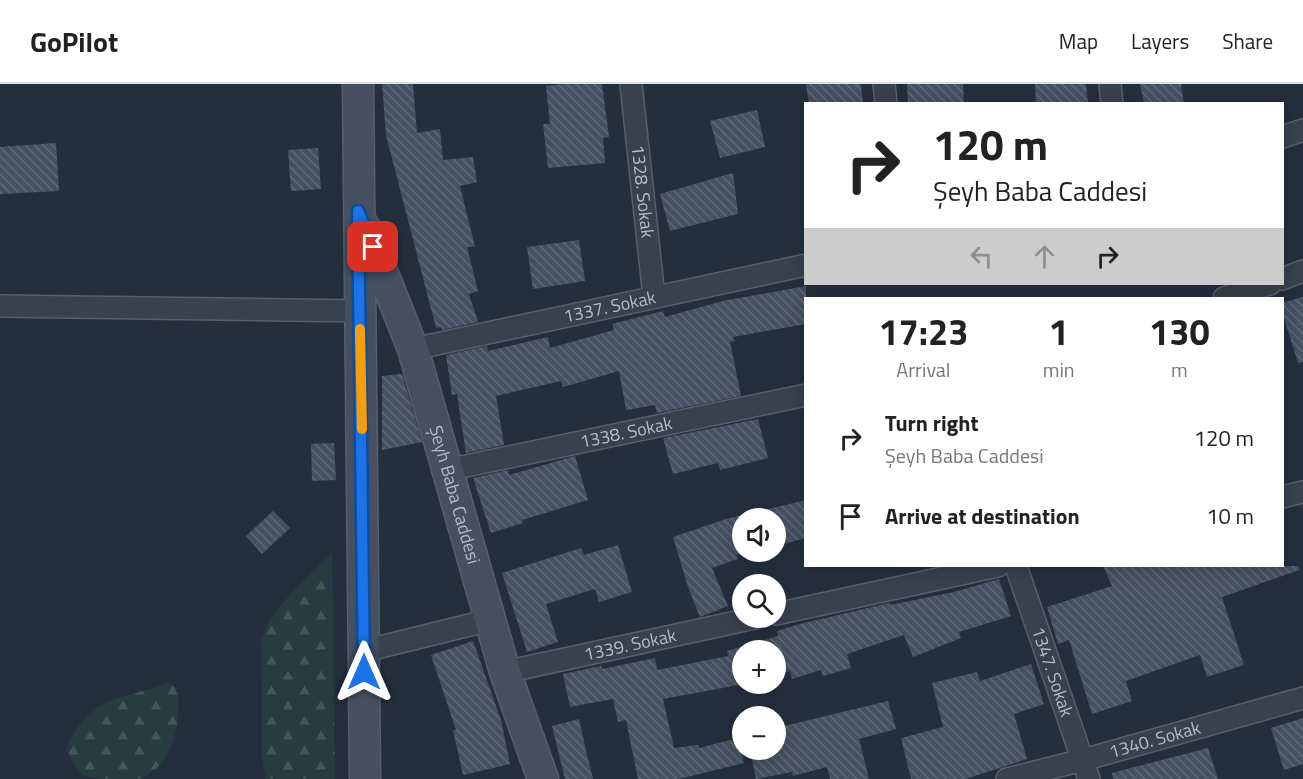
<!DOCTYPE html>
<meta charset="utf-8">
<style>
:root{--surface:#fff;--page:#f2f2f2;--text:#222;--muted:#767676;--line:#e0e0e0}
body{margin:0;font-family:"Titillium Web",sans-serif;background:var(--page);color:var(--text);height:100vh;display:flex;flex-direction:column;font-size:22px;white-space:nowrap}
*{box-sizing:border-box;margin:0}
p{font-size:20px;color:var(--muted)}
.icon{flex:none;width:33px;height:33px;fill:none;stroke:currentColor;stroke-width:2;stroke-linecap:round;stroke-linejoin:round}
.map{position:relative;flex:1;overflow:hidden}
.details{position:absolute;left:804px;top:213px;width:480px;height:270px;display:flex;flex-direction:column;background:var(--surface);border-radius:0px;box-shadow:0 3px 15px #0003}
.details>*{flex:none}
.top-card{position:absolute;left:804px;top:18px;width:480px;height:183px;border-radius:0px;box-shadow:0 3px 15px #0003;background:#fff;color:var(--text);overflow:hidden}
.tools{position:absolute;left:732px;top:424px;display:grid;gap:12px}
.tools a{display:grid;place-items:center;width:54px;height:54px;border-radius:50%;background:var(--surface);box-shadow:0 3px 15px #0003;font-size:30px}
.pin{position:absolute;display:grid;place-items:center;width:51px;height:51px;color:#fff;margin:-26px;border-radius:12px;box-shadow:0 3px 9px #0006}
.me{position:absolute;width:66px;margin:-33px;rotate:0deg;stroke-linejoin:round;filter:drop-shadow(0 0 4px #0008)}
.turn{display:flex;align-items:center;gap:21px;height:126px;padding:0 30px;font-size:27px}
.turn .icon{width:78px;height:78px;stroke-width:2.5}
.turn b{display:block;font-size:42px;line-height:51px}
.lanes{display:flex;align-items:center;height:57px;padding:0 30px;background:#0003;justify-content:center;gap:30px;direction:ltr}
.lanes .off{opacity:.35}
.eta{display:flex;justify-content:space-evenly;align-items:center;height:102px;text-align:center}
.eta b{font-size:36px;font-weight:700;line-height:42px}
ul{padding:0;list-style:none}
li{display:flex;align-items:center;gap:18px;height:78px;padding:0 30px}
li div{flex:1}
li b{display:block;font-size:22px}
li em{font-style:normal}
header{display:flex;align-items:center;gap:36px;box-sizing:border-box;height:84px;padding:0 30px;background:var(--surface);border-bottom:2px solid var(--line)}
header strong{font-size:28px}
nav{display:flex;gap:33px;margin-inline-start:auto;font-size:21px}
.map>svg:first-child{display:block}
</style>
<header>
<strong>GoPilot</strong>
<nav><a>Map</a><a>Layers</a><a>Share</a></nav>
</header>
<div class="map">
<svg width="1303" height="695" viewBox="0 0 1303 695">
<defs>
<pattern id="forest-firs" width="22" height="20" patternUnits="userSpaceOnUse" patternTransform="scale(1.5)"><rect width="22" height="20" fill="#263c3f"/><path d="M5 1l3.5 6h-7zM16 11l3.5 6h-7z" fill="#435659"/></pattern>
<pattern id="building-back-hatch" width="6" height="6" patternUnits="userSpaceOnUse" patternTransform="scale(1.5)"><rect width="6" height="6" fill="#455162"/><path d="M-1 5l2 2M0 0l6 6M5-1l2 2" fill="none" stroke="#5d6877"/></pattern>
</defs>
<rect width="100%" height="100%" fill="#242f3e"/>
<g fill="url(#forest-firs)">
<path d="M332,469l3,226h-69l-4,-19 -1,-119c11,-35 46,-62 71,-88z"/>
<path d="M169,599l8,5c5,32 -3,79 -38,91 -7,0 -16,0 -23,0 -35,0 -33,0 -50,-29 22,-54 54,-50 103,-67z"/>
</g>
<g fill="url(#building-back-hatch)">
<path d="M382,0h31l4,49 23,-4 3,31 30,-3 4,25 -17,4 15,61h-8l11,44 -9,3 9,28 -36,8 -1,-3 -5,1 -50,-193z"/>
<path d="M564,0h38l7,53 -6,1 2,25 -57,5 -5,-44h7l-4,-38z"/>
<path d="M806,0h55l2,20h-54z"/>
<path d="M907,0h56l1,20h-56z"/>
<path d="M1035,0h51l2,20h-52z"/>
<path d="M1140,0h41l3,20h-40z"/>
<path d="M757,26l8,37 -45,11 -10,-37z"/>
<path d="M56,59l3,48 -59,3v-47z"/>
<path d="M318,64l3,41 -30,2 -3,-41z"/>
<path d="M733,89l5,41 -68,17 -10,-37z"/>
<path d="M579,156l6,41 -52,8 -6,-42z"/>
<path d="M806,202v38l-73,13 1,4 -4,1 11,54 -84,17 -2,-8 -29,5 -7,-39 -56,16 -2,-6 -65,15 8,49 -38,8 -9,-59 -5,1 -6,-40 41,-9 1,5 60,-14 2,11 64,-18 -2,-6 51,-13 2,6 58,-16z"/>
<path d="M1303,213v65l-5,1 -16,-51v-9z"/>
<path d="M402,290l20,68 -40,8v-74z"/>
<path d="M758,335l10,39 -48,12 -2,-7 -45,11 -10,-36z"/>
<path d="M334,359l2,37 -24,1 -1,-37z"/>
<path d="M575,372l13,44 -66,20 1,3 -32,10 -18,-55 35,-8 1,5z"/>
<path d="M806,416v38l-30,8v-27h-34v33h8l-14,3 2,4 -26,9 16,38 -28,11 -12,-30 -15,-50 53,-18z"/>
<path d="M273,427l17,17 -28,26 -16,-18z"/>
<path d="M618,461l14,47 -33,10 -4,-13 -49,15 12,38 -31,10 -25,-79 79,-25 3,7z"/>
<path d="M1103,482h196v4l-77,27 22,68 -37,12 -7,-22 -74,26 6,20 -40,13 -23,-74 -11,4 -11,-37 65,-21z"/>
<path d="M999,495l12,37 -52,16 2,6 -48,19 -9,-22 -57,19 4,14 -28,8 -2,-6 -29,9 -2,-8 -14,4v-24h-34l2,33 -81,15 11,49 24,-3 1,3 39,-10 6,25 -65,16h-41l-12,-59 -8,2 -5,-23 -43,8 -7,-33 38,-8 1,3 53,-11 2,12 71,-14 -1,-5 51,-15 -1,-5 23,-7 89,-21 1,2 64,-13z"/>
<path d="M473,557l28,79 9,44 -47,11 -10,-45h3l-25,-75z"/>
<path d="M1031,580l13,40 -30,10 13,45 -61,20h-55l-10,-41 42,-11 -11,-44 45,-11 3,9z"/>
<path d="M888,617l8,28 -37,10 10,40h-39l-3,-12 -34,9 -1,-4 -36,7 -6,-29h26v-22z"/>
<path d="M1303,634v46l-19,6 -13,-42z"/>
<path d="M579,635l6,27 8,33h-28l-13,-53z"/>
<path d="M1208,664l10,31h-105l-1,-6z"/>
</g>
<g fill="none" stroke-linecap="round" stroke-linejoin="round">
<defs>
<g id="street">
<path id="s1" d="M631,0l23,213"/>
<path d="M884,0l2,20"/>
<path d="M1110,0l2,20"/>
<path d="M1282,53l21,-7"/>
<path d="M1282,195l21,-8"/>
<path d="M1224,214l46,-14"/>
<path d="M0,222l360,5"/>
<path id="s2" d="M413,265l393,-84"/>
<path id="s3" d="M447,386l359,-75"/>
<path d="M1282,413l21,-5"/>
<path id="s4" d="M1016,482l73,213"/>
<path d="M776,530l222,-48"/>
<path d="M364,567l126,-31"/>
<path id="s5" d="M505,588l250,-54"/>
<path id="s6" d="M1007,695l76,-19 220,-62"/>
</g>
<g id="secondary">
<path d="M358,0l7,695"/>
<path id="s7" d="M364,142l49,123 92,323 38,107"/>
</g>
</defs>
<use href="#street" stroke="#565f6c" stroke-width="24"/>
<use href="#secondary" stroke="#565f6c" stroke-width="33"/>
<use href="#street" stroke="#38414e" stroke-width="21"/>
<use href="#secondary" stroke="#465061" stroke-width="30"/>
</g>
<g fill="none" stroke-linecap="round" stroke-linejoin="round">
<defs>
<path id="route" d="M364,588l-6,-461 15,36"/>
</defs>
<use href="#route" stroke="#114b97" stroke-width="15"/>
<use href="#route" stroke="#1a73e8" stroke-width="10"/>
<path stroke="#f59e0b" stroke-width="10" d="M360,245l2,100"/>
</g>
<g text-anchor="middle" stroke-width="4.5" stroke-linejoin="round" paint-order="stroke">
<g font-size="18" fill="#b4bcc9" stroke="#1d2633">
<text dy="6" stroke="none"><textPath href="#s1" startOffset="108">1328. Sokak</textPath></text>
<text dy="6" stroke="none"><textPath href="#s2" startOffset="201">1337. Sokak</textPath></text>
<text dy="6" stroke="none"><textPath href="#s3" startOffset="183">1338. Sokak</textPath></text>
<text dy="6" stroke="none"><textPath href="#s7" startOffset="284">Şeyh Baba Caddesi</textPath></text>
<text dy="6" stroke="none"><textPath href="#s5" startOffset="128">1339. Sokak</textPath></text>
<text dy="6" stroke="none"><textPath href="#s4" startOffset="112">1347. Sokak</textPath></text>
<text dy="6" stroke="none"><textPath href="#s6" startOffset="153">1340. Sokak</textPath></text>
</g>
</g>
</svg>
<div class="tools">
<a><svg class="icon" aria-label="sound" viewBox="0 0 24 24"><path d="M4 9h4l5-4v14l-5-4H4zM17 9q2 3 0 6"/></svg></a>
<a><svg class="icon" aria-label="search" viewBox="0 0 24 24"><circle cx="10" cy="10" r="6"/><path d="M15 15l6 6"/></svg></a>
<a>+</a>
<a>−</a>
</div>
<div class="pin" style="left:373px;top:163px;background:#d93025"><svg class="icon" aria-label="arrive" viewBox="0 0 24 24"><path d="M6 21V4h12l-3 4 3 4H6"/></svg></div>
<svg class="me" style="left:364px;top:588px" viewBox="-20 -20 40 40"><path d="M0-17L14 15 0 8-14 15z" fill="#1a73e8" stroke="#fff" stroke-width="4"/></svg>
<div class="top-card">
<div class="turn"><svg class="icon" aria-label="right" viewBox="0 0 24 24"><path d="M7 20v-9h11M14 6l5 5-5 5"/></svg><div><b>120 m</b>Şeyh Baba Caddesi</div></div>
<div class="lanes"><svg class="icon off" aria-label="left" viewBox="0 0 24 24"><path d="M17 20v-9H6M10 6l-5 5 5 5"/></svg><svg class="icon off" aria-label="ahead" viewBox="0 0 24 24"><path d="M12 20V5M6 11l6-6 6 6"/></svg><svg class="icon" aria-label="right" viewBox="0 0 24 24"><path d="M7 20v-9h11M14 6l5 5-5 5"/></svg></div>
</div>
<section class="details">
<div class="eta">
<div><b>17:23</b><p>Arrival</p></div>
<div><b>1</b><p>min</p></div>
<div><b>130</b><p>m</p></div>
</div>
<ul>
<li><svg class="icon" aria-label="right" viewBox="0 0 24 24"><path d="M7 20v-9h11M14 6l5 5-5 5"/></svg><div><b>Turn right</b><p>Şeyh Baba Caddesi</p></div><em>120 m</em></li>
<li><svg class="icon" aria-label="arrive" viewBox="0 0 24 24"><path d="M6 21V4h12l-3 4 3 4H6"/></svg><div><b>Arrive at destination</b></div><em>10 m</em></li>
</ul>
</section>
</div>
